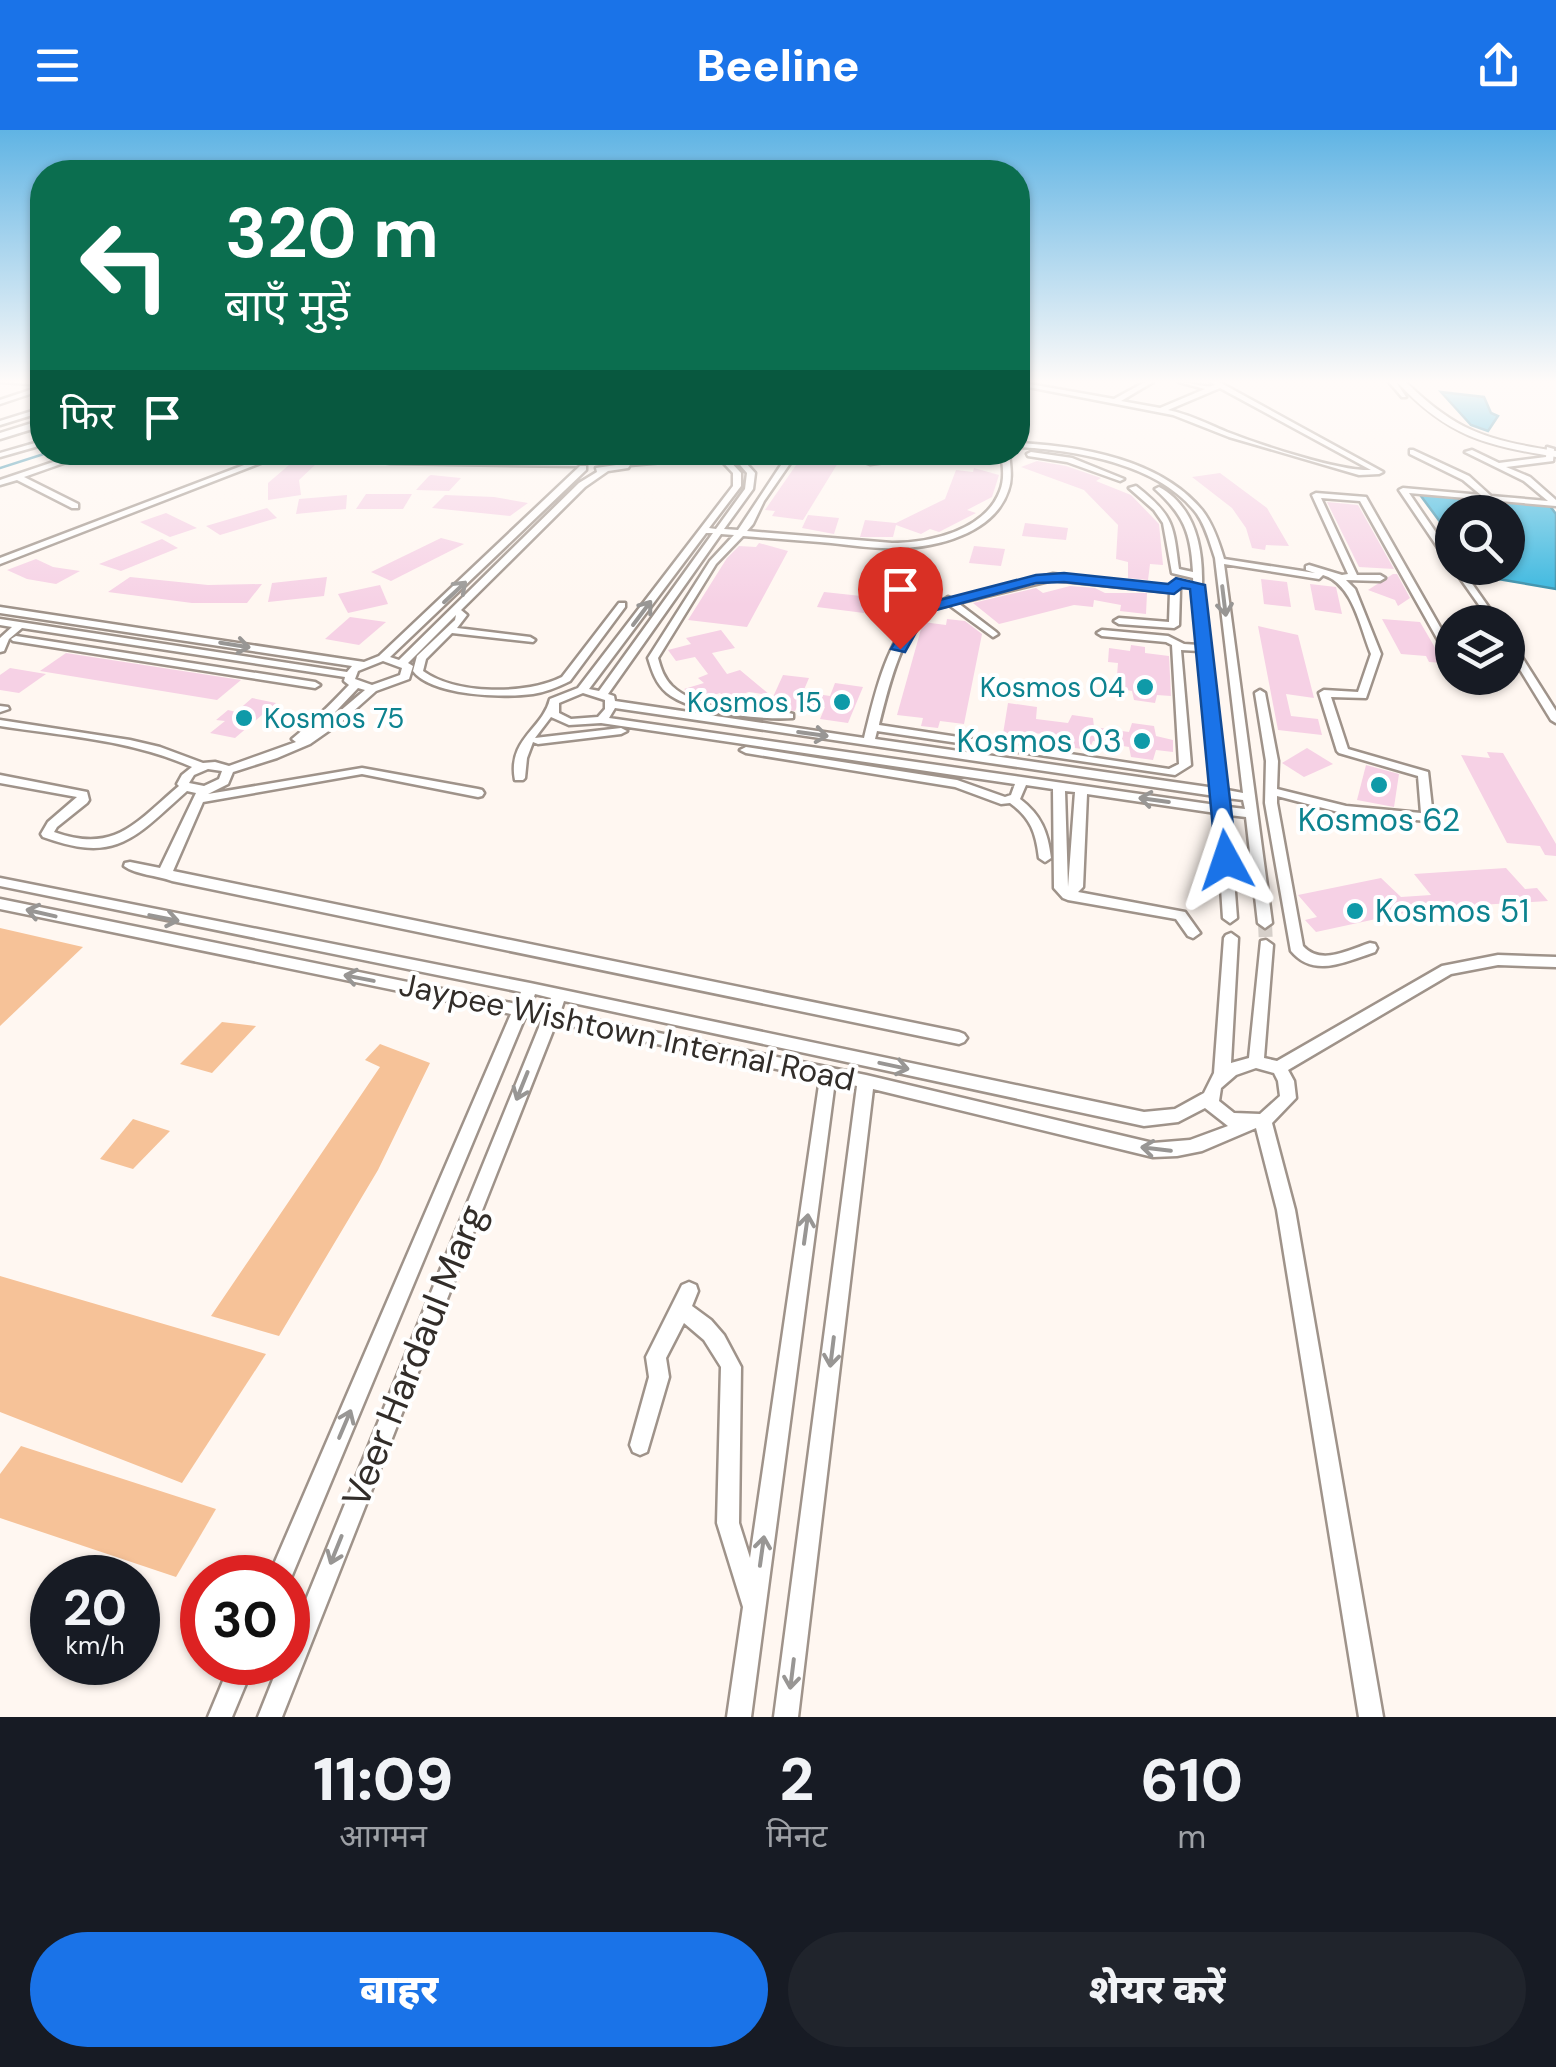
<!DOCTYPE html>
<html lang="hi">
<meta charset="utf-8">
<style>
:root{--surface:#171b24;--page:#20242c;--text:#f1f3f6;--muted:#9ea1a6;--accent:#1a73e8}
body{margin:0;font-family:"DM Sans","Noto Sans Devanagari",sans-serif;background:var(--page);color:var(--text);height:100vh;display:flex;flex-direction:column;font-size:38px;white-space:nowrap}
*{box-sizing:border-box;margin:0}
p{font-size:32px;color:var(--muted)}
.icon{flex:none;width:55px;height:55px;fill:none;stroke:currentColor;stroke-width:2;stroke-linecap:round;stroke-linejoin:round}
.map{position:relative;height:1587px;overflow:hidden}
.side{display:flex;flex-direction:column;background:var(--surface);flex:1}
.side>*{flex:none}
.top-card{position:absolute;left:30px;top:30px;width:1000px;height:305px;border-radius:40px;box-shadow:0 2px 8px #0004;background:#0b6e4f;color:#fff;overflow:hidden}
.tools{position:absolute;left:1435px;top:365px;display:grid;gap:20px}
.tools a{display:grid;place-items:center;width:90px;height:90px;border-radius:50%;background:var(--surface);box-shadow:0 2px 8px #0004;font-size:50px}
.speed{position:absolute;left:30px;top:1425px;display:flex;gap:20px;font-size:50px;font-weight:700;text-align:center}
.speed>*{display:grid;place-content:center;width:130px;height:130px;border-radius:50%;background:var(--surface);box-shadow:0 2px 8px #0004;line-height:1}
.speed small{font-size:25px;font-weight:400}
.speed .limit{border:15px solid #d22;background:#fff;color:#111}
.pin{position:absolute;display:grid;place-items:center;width:85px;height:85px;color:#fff;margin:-102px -42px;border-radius:50% 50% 50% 0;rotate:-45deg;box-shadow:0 0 10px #0007}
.pin .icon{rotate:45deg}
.me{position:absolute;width:110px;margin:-55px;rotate:355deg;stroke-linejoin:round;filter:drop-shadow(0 0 8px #0008)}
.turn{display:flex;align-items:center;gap:35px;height:210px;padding:0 30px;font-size:45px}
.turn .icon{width:130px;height:130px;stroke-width:2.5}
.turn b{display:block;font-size:70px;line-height:85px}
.then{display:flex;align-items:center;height:95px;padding:0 30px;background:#0003;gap:20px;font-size:38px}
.eta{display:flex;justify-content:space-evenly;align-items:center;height:170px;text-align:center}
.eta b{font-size:60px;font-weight:800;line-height:70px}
.action{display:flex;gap:20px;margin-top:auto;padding:20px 30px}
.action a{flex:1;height:115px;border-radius:60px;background:var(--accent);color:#fff;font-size:40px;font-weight:800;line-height:115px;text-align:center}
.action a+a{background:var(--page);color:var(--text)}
header{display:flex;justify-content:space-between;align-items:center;height:130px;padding:0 30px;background:var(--accent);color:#fff;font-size:45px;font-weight:800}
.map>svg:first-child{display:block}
</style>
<header><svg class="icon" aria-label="menu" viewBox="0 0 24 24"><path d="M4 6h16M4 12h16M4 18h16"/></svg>Beeline<svg class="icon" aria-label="share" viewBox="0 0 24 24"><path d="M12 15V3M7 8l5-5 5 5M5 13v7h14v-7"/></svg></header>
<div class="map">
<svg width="1556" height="1587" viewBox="0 0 1556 1587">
<rect width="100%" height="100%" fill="#fff7f1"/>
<g fill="#f6c298">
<path d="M0,798l83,19 -83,79z"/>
<path d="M222,892l34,4 -44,47 -32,-9z"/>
<path d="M380,914l50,19 -52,107 -99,166 -68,-20 169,-249 -15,-7z"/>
<path d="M133,989l37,12 -37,38 -33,-10z"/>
<path d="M0,1146l266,78 -84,129 -182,-71z"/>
<path d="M21,1316l195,63 -40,68 -176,-59v-44z"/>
</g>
<g fill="#34b5de" stroke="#338ca8" stroke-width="2.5">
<path d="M1441,262l43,5 7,16 7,3 -10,15 -17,-6z"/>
<path d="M1418,362l132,14 6,8v75l-75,-13 -6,-8h33v-56h-56v26z"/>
</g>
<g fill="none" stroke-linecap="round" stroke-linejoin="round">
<path stroke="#338ca8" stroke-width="2.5" d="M0,338l50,-16"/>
</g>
<g fill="#f6d1e5">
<path d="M815,322h19l-2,5 9,1 -38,62 -31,-4 3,-5 -10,-1 38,-55z"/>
<path d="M1037,331l29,5 35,12 -5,3 35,14 28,29 4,41 -13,-1 -2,16 -20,-2v-16l-12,-3 2,-34 -34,-35 -63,-23z"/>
<path d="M289,335h26l-16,15 2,15 -33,5v-17z"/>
<path d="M974,338l25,7 -7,22 -25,13 9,3 -37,19 -9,-3 -9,5 -25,-9 -3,12h-33l5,-17 31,3 49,-24 11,-29 17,2z"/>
<path d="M1220,343l47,35 22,38 -23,-1 -1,5 -13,-2 -6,-20 -14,-20 -40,-31z"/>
<path d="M429,346l2,-1 30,3 -12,13 -33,-1z"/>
<path d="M366,364h46l-9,15h-47z"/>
<path d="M347,365l-1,14 -50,5 3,-15z"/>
<path d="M445,365l49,2 34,6 -18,13 -78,-8z"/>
<path d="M1327,372l31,3 36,64 -35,-2z"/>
<path d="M267,378l10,10 -57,17 -14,-9z"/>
<path d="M166,383l31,15 -27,9 -30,-15z"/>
<path d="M808,385l31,3 -5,16 -32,-6z"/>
<path d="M1025,393l43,5 -2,12 -44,-4z"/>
<path d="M441,408l23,6 -73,37 -20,-9z"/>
<path d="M162,409l16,9 -57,23 -22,-7z"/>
<path d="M759,413l29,8 -41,76 -59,-7 39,-62 12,-12 17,1z"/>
<path d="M974,416l31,3 -4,17 -32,-3z"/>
<path d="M36,429l17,8 27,4 -24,13 -29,-5 -20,-9z"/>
<path d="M899,435l31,4 -6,18 -33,-4z"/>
<path d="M1393,444h4l13,24 -12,8 -3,-6 -27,-10z"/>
<path d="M130,447l78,8 54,-1 -15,19h-55l-84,-11z"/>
<path d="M327,447l-3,19 -56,6 4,-19z"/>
<path d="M1261,449l26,3 4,25 -27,-3z"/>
<path d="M1310,454l26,3 6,27 -27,-4z"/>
<path d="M380,455l8,19 -40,9 -10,-19z"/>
<path d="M1070,456l25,2 10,5h42l-1,21 -26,-3 1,-6 -27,-5 -1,7 -19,-2 -75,19 -26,-21 63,-15 7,5z"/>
<path d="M824,462l28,3 18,2 -6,16 -47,-6z"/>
<path d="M350,487l36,5 -27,23 -34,-6z"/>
<path d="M947,489l18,2 17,13 -18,90 -24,-3 -2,7 -17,-2 2,-8 -26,-3 26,-93 23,3z"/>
<path d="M1382,489l38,3 24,41 -15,-1 -3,-6 -25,-2z"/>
<path d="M1258,496l40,9 16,63 -28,-4 5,22 27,3 4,16 -44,-5z"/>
<path d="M721,500l14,18 -23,5 15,21 13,-4 30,25 -21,-3 -23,7 -6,-6 -18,6 -18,-10 20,-6 -6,-5 10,-4 -13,-17 -19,4 -8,-11 23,-6 -5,-6z"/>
<path d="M1131,515l14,2v6l24,3 2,40 -14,-1 -2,8 -21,-3 -2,-9 -16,-3 2,-25 -10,-1 1,-14 21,3z"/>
<path d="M66,523l175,27 -24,20 -177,-29z"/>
<path d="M10,538l36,6 -27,19 -19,-3v-15z"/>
<path d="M783,545l26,3 -6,14 27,4 5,-13 28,4 -15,36 -28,-4 5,-12 -26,-4 -4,8 -27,-3z"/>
<path d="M252,568l24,5 -41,35 -25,-5 15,-12 -9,-1 12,-10 8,2z"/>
<path d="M1008,573l29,4 -1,12 32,4 4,-8 21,3 1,9 35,5 3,-9 22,3 2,10 17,4v12l-17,-2 -3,10 -22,-3 -2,-10 -36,-6 -4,9 -21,-3 -2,-10 -32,-4 -2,11 -30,-4z"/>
<path d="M1307,618l26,16 -29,13 -22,-14z"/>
<path d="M1487,622l16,1 53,91v12l-11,-1 -5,-9 -33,-3 -46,-88 29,3z"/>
<path d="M1366,635l33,9 -5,33 -37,-7z"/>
<path d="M1506,738l19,21 12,-1 11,13 -121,7 -111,24 -11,-12 12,-3 -19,-22 83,-17 20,19 30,-2 -17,-21z"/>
</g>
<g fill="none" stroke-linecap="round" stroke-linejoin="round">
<path stroke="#d6cfc9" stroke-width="14" stroke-dasharray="14 8" stroke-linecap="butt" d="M1265,793l1,22"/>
<defs>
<g id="minor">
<path d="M0,252h34l-3,2z"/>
<path d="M1018,252l96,17 31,-17h8l-32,19 39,7 45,-19 -26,-7c11,0 27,7 36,3l-4,-3h8l164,90 -4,2 -20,1 -130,-38 -56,-22 -155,-30zM1220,258l151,82c-31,2 -113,-26 -144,-38 -19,-8 -39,-18 -59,-22z"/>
<path d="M1389,252h7l10,15h-4z"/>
<path d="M42,256v4l-42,14v-4z"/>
<path d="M42,278v4l-42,13v-4z"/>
<path d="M42,311v4l-42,12v-4z"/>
<path d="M1018,313c62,3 142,16 184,67 11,14 17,32 22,49l91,14 -9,-3v-4l3,-1 33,10 6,-1 -36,-79 4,-2 50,4 86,151v11l-5,-3 -87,-155 -39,-3 36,77h23l5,3 -5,3 -34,-1 9,9 26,65 -15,44 -35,-1 17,52 80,23 5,45 -6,4 -81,-7 -69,-18v7l26,143c18,20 45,4 67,-3l5,1 2,4 -2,4c-28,9 -61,27 -84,-1l-26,-148 1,-42 -11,-68 5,-3 5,3 13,68 -1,28 69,17 75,7 -3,-37 -79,-23 -2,-2 -18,-58 5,-3 34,2 13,-38c-11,-27 -18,-70 -48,-79l-4,4 -95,-15 48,359 -7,5 -7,-5 -12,-106 -17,-2 8,103 -7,5 -7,-5 -7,-105 -129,-19 -4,93 -5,5 107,20 15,21 -7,5 -5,-2 -12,-17 -108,-19 -5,-2 -9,-10 -1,-99 -27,-4 -6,14c21,16 28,33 31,59l-6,4 -6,-4c-3,-25 -8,-40 -29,-55l-9,1 -46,-17 -209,-34 -6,-3 6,-3 211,33 48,17 6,-2 4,-11 -414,-61 -32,2 -18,-8 -16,21 86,-10 6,3 -6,3 -83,10 -5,-2 -6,16 -2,20 -2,2h-8c-8,-41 28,-51 35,-81l28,-11 155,-202v-13l-15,-16 -88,8 -2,3 -20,3 -23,16 -124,123 6,5 -10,13 73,9 5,3 -2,2 -81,-9 -26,26 -3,12c33,24 104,24 139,6l57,-74h6v4l-55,74c-12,6 -24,11 -37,13 -30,4 -101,2 -120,-23l4,-15 38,-36 1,-5 -48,48 5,3 -4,13 -33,12 -36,32 -30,21 -33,14 -44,14 -5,12 -20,10 154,-26 116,21 4,1 2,3 -2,3 -4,1 -116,-23 -159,28 -30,69 786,161 5,2 3,4 -3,4 -5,2 -787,-163c-15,-6 -36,-6 -48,-15l1,-3 5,-1 30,6 36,-75 -9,-2c-53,47 -70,73 -144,46l-2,-3 7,-12 29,-25 -77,-14v-8l87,17 2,8 -2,3 -30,24 -3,5c61,22 81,-9 125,-46l-2,-2 5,-9 10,-8c-60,-27 -128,-31 -192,-41v-6l130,20 30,7 43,16 12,-1 14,4 67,-24 -4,-3c21,-17 39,-35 57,-54l-5,-4 1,-4 -323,-49 -13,11 -5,12 -4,1v-14l12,-11 -12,-2v-6l347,53 5,-6 -352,-53v-6l364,55 15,-6 201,-190h6v4l-196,187 9,3 180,-177 18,-11 -1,-4 27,-4 6,-6 -3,-6h7l4,6 -2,2 92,-8 -2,4 16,17v13l-32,42 7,1 29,-40 2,-16 -18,-21h7l19,21 -2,16 -29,40 14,1 47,-71 -1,-7h7l2,7 -29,42 -11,23 -6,7 145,12c37,0 93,-12 108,-52 5,-12 3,-25 1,-39h8c1,13 4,26 -1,39 -14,42 -71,57 -111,57 -25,1 -51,-4 -77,-6 -26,-2 -52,-4 -77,-6l-27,28 -58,94c3,11 6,20 14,28 29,27 81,23 117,27l4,1v4c-31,2 -102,-5 -126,-25 -11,-9 -15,-22 -19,-35l62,-97 24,-26 -13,-1 -113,160 6,2 1,5 249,37c10,-40 21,-93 51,-124 10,-10 24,-10 33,-17l4,2 101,-25 122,13 5,3 -1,35 -5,3 -55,-4 -5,-3 5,-3 50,4 1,-30 -117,-12 -95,23 38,29 2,2 -5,3 -44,-32c-5,1 -11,2 -16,4 -31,16 -46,85 -54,116l290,44 10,-5 -7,-119 -6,-3 -64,-6 -5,-3 5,-3 66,6 16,8 15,1 -6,-67 -21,-5 -9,-50 -9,-13 -25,-22 7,-2c38,30 37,38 43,83l14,3c-2,-39 -9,-57 -38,-83l4,-2c36,20 44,60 43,98l25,205 16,3 -28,-235c-5,-15 -9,-31 -18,-44 -37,-50 -121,-64 -179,-67zM706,403h7l-114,158 -10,-2zM1181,520l19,1 15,137 -340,-49 2,-8 298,44 16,-10zM383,531l19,7 -2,7 -28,10 -17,-6 3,-8zM358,558l7,2 -45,38zM583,563l22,7v9l-7,8 -27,2 -12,-6v-10zM615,578l600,88 1,9 -607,-87zM208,639l14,2 -3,8 -15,7 -15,-3 5,-8zM1065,661l10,1 -7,95zM1227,668l16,2 2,9 -17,-2z"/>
<path d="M1547,317l7,2 -1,12 -47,6 24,10 26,23v6l-147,-13 43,63v9l-3,-1 -50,-74 4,-2 78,7 -18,-15 -53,-26v-4h3l56,26 22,20 57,5 -24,-20 -59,-29 7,-2 27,13 47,-6z"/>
<path d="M83,322h12l-71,25 54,27v4h-6l-55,-28 -17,5v-5z"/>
<path d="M278,322h11l-289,112v-6z"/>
<path d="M299,322h29l62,7 186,3 4,2 -4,2 -186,-3z"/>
<path d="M837,322h12l21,8 63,-8h26l-89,12z"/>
<path d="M1031,322l41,6 52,21 -4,2 -53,-19 -39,-6 -1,-2z"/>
<path d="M1453,438h8l38,54h-8z"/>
<path d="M16,506l299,46 5,3 -5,3 -302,-47 -2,-2z"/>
<path d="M1508,510l5,3 43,68v12l-5,-3 -43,-70z"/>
<path d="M0,576l8,1 1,2 -9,3z"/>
<path d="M0,748l530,105 614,129 31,-3 29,-16 10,-20 10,-135 2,-3 5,-2 7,5 -7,125 18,-5 12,-117 5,-1 7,5 -9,113 13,3 165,-95 56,-11 58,2v10l-58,-2 -47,9 -163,96 6,11 2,17 -24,25 23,87 88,507h-24l-82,-507 -21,-82 -54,23 -25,5 -24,1 -280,-68 -75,628h-24l83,-631 -22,-5 -84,636h-24l16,-110 -26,-84 4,-156 -17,-27 -20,-17 -18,35 3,19 -22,75 -7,3 -7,-3 -3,-7 19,-68 -3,-20 36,-72 7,-3 7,3 2,6 -6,15 19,14 13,15 17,32 -2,156 11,35 70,-480 -264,-55 -274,694h-24l22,-55h8v-18l254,-624 -17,-3 -237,568v-7h-20l243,-564 -511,-105v-10l516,105 5,-12 -521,-106zM535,864l16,4 -5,12 -16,-3zM564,871l580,125 34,-4 27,-14 23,18 -38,14 -37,3 -287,-68 -306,-62zM1256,938l18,5 4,8 2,15 -20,18 -26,-1 -15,-12 2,-13 15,-13z"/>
<path d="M231,1532h24l-23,55h-24z"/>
</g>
<path id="major" d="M1397,252h9c51,50 81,58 150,69v6c-71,-12 -108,-20 -159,-75z"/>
<path id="highway" d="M42,290v6l-42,13v-6z"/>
</defs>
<use href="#minor" stroke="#9f938a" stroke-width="5"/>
<use href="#major" stroke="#9f938a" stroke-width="4"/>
<use href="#highway" stroke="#9f938a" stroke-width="5"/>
<use href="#minor" fill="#fff" fill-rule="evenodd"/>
<use href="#major" fill="#fff" fill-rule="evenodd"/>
<use href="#highway" fill="#fff" fill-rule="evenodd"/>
</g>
<defs><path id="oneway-shaft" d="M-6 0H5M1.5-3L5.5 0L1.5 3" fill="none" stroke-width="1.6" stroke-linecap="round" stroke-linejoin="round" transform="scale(2.5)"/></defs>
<g stroke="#989694">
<use href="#oneway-shaft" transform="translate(455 462) rotate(-43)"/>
<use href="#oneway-shaft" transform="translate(1224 471) rotate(83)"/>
<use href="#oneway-shaft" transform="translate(642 483) rotate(-53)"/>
<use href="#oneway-shaft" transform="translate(235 515) rotate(9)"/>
<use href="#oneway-shaft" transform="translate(813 604) rotate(8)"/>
<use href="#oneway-shaft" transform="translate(1154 670) rotate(-172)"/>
<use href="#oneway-shaft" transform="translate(41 783) rotate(-167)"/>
<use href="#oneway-shaft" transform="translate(164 788) rotate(11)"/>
<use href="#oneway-shaft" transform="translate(359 848) rotate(-169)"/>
<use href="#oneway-shaft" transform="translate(894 936) rotate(12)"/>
<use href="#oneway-shaft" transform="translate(522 956) rotate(112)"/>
<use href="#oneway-shaft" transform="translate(1156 1019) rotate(-173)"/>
<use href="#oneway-shaft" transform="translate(806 1099) rotate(-82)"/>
<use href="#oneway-shaft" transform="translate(832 1222) rotate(97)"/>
<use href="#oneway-shaft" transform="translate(345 1294) rotate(-67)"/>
<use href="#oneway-shaft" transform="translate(336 1420) rotate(112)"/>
<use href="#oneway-shaft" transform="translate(762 1421) rotate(-82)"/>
<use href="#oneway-shaft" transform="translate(792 1544) rotate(97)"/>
</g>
<linearGradient id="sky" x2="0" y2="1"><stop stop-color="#60b4e4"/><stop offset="0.53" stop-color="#fffbf9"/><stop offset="1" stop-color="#fffbf9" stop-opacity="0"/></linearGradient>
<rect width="1556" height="475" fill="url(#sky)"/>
<path fill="#1a73e8" stroke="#114b97" stroke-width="2.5" d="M1064,443l104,11 8,-6 29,7 32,275 -3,4h-15l-3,-4 -26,-271 -8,-1 -8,6 -110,-12 -28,1 -100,27 -13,10 -18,32 -14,-3 20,-35 13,-10 112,-29z"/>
<g fill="#0f9aa8" stroke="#fff" stroke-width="4">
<circle cx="1145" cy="557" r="10"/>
<circle cx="842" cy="572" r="10"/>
<circle cx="244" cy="588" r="10"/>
<circle cx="1142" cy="611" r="10"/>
<circle cx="1379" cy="655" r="10"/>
<circle cx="1355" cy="781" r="10"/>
</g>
<g text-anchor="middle" stroke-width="8" stroke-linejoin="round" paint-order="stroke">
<g font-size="28" fill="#0d838f" stroke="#fff" text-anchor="end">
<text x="1125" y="567">Kosmos 04</text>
<text x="822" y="582">Kosmos 15</text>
<text x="264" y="598" text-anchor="start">Kosmos 75</text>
</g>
<g font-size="32" fill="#0d838f" stroke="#fff" text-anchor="end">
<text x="1122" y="622">Kosmos 03</text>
<text x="1379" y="701" text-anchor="middle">Kosmos 62</text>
<text x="1375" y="792" text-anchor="start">Kosmos 51</text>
</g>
<g font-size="32" fill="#322d29" stroke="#fff">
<text transform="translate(627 902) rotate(12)" y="11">Jaypee Wishtown Internal Road</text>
</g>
<g font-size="38" fill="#322d29" stroke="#fff">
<text transform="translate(414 1226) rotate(-68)" y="13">Veer Hardaul Marg</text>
</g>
</g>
</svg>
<div class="tools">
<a><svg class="icon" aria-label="search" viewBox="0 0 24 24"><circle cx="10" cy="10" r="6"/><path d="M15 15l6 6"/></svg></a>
<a><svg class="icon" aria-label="layers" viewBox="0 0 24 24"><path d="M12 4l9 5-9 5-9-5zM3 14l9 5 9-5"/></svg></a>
</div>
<div class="speed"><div>20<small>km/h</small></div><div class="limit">30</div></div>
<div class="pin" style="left:900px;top:519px;background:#d93025"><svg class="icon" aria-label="arrive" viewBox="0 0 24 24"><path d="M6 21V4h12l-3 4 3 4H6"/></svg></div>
<svg class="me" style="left:1226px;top:730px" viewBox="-20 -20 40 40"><path d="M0-17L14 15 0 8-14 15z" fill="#1a73e8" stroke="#fff" stroke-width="4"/></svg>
<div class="top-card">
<div class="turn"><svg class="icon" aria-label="left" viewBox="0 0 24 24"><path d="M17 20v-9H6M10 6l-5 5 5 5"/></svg><div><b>320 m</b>बाएँ मुड़ें</div></div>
<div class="then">फिर<svg class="icon" aria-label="arrive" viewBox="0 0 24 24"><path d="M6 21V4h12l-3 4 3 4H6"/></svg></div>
</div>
</div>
<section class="side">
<div class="eta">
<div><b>11:09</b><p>आगमन</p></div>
<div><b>2</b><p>मिनट</p></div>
<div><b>610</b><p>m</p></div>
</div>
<div class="action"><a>बाहर</a><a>शेयर करें</a></div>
</section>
